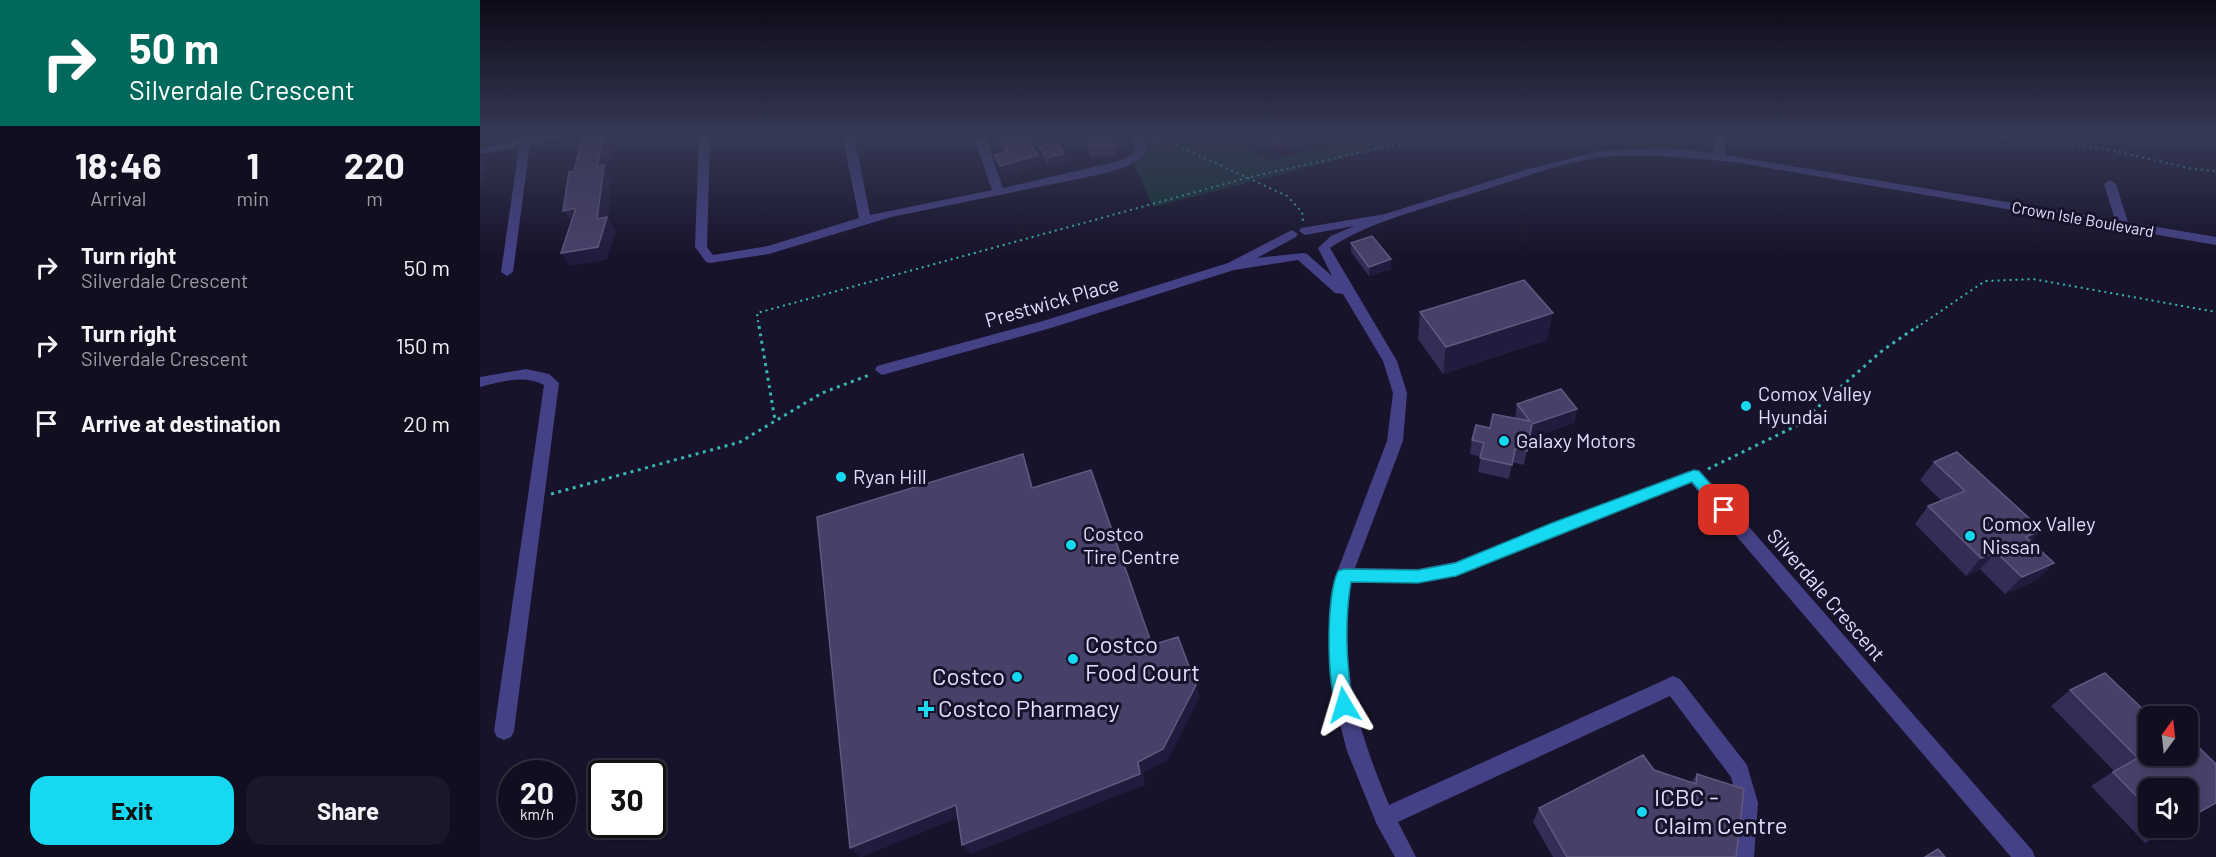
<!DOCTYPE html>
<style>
:root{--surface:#110e20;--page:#1a1729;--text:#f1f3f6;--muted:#9c9ca5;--line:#302e3e;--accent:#16d8f1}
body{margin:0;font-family:Barlow,sans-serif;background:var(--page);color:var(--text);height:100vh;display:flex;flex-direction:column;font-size:22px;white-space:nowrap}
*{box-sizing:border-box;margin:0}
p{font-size:20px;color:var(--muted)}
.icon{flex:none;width:33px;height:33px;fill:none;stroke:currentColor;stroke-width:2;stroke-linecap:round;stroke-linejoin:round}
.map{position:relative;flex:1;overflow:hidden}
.side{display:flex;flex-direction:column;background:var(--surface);width:480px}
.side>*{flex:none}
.guide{background:#00695c;color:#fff;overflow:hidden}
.needle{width:39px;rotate:15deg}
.tools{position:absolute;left:1658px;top:706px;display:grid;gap:12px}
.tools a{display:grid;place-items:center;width:60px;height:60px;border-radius:12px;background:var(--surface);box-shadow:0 3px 9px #0003,0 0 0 2px var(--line);font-size:30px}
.speed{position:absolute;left:18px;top:760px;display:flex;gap:12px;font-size:30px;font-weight:700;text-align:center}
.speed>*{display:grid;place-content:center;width:78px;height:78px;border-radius:50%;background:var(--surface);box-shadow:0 3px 9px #0003,0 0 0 2px var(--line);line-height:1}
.speed small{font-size:15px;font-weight:400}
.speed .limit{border:3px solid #111;border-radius:9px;background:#fff;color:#111}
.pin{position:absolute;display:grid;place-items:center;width:51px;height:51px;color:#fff;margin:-26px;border-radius:12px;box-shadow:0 3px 9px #0006}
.me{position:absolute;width:66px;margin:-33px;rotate:353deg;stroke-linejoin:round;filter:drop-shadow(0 0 4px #0008)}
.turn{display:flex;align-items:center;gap:21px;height:126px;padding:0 30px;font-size:27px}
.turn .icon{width:78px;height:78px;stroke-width:2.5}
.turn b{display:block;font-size:42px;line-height:51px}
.eta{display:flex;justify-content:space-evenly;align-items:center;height:102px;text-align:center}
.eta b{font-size:36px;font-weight:700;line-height:42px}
.primary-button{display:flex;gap:12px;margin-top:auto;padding:12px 30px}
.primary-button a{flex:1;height:69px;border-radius:18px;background:var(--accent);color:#111;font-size:24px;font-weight:700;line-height:69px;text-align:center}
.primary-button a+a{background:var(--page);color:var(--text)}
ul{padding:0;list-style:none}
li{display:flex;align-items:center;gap:18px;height:78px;padding:0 30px}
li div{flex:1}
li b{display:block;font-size:22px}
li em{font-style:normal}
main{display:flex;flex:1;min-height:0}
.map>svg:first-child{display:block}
</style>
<main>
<section class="side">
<div class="guide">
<div class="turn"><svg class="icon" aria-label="right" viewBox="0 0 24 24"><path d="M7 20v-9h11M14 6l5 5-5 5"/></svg><div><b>50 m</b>Silverdale Crescent</div></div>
</div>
<div class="eta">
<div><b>18:46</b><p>Arrival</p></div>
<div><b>1</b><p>min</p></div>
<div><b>220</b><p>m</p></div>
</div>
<ul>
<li><svg class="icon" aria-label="right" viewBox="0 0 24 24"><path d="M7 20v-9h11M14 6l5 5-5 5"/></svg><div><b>Turn right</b><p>Silverdale Crescent</p></div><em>50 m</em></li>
<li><svg class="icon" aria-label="right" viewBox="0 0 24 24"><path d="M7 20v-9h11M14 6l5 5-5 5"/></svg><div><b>Turn right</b><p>Silverdale Crescent</p></div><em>150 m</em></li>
<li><svg class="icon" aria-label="arrive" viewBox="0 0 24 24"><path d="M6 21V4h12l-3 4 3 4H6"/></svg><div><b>Arrive at destination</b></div><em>20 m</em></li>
</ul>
<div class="primary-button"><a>Exit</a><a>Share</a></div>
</section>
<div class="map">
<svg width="1736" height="857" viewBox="0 0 1736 857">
<rect width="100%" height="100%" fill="#17132a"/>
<path fill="#163433" d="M659,135h76l3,3 6,-3h35l-13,13 26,12 104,-25h33l5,5 -261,67 -21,-47 9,-17z"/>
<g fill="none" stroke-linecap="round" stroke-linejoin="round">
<g stroke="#39b6b1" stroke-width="2" stroke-dasharray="2 4" stroke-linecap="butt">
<path d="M1508,135l118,14 87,20 23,2"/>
<path d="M673,143l21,1 113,52 15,16 1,9"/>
<path d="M279,328l-2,-15 493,-136 190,-42"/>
<path d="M1436,328l69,-47 48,-2 183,33"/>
</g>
<g stroke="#39b6b1" stroke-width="3" stroke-dasharray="3 4.5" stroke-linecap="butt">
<path d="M279,326l16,94"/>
<path d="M1228,469l88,-43 87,-76 35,-24"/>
<path d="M71,494l189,-52 82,-49 50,-19"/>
</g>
<g fill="#454186" fill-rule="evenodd">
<path d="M41,135h10v3l15,-3h21l-2,2 -35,7 -17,128 -6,4 -6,-4 18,-125 -39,7v-6l40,-8z"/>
<path d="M219,135h11l-3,112 6,8 55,-9 91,-28 -16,-79 4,-4h12l-4,5 15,75 122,-25 -17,-49 2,-2h8l2,2 16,47 116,-27 15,-8v-18h10l3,8 -3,13 -17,10 -20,7 -216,44 -122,37 -59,9 -4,-1 -11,-15z"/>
<path d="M1235,135h11l-1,20 390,65 -11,-36 6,-4 6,4 12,38 88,15v8l-476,-82c-47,-5 -89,-10 -137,-6 -37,4 -87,23 -123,34 -46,15 -111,30 -150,57l67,113 10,32 -4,48 -48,127 63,1 37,-7 233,-91h12l332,379 3,7h-24l-320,-374 -235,93 -38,7 -67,-1c-12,86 6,145 38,223l284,-129 7,3 67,86 11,38 -4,54h-20l4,-54 -7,-26 -61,-81 -272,126 18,35h-21l-18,-32 -30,-74 -12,-46 -6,-51v-40l7,-39 51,-134 6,-48 -10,-32 -40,-67 -8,-1 -37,-33 -64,10 -183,58 -169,47 -7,-5 2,-4 166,-45 185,-58 64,-33 6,4 -2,3 -39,21 46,-5 4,1 25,22 -14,-28 13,-12 23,-10 -49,9 -6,-4 2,-3 84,-14 143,-45 73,-18 66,-3 47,5z"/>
<path d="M46,369l23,5 10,9 -45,348 -3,6 -7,3 -7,-3 -3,-6 50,-346c-20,-11 -43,-3 -64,2v-10z"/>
</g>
</g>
<g fill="#362d57">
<path d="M515,135h29l14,20 2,9 -37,12 -9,-21 11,-3z"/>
<path d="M606,135h21l9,11 2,10 -28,1 -2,-10 1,-8z"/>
<path d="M792,135h15l-1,11h-14z"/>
<path d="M833,135h20l-9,5z"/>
<path d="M560,147l24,6 2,9 -17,6 -7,-11z"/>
<path d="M871,243l40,26 -22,7 -18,-24z"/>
<path d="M940,312l127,28 -104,34 -25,-35z"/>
<path d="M1037,404l60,5 -3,14 -45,15 -5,27 -12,-3 -3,17 -31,-7 3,-15 -11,-3 2,-14 43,-22z"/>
<path d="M1454,462l108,68 -11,12 6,38 -32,14 -25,-25 -14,7 -51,-52 13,-18 14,-5 -22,-21z"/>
<path d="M1590,690l81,27 -3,72v39h24l-27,15 -54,-57 23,-15 -63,-65z"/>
<path d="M1174,770l37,12 6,-8 39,83h-183l-20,-35 6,-14z"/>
</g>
<g fill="#221b3d">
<path d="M124,135h5l5,7 -7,29 5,7 -4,41 8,12 -9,29 -36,6 -10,-13 36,-34v-52z"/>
<path d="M844,135h9l-9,5z"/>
<path d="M584,153l2,9 -17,6 -2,-10z"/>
<path d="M558,155l2,9 -37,12 -3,-10z"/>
<path d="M0,160l6,7 -6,25z"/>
<path d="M96,208l-3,16 -10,-13z"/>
<path d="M911,259v10l-22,7v-9z"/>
<path d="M1073,313l-6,27 -104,34 3,-27z"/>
<path d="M1097,409l-3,14 -45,15 3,-14z"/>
<path d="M543,454l5,14 9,34 -5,-14z"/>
<path d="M1562,530l-16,18v-11z"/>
<path d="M1516,552l-16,17 -14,7 15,-18z"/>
<path d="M1574,563l-17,17 -32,14 17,-17z"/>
<path d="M716,685l4,12 -33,64 -24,12 2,12 -174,69 -9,-9 176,-83z"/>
<path d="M476,805l9,10 -103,42h-2l-10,-9z"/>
</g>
<g fill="#484068" stroke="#605980" stroke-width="1.5">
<path d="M103,135h21l-7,32 7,-2 -7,54 10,-2 -9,30 -37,6 15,-45 -13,3 6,-39 5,-1z"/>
<path d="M517,135h27l14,20 -38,11 -6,-11 14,-4z"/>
<path d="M610,135h17l9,11 -28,1z"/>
<path d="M792,135h14l-1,1h-13z"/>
<path d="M577,142l7,11 -17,5 -7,-11z"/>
<path d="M892,236l19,23 -22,8 -18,-24z"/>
<path d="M1044,280l29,33 -107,34 -26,-35z"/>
<path d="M1081,389l16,20 -45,15 -5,27 -12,-2 -3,16 -32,-7 4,-15 -12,-3 4,-15 14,3 3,-14 37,7 -13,-17z"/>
<path d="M1477,452l85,78 -16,7 28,26 -32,14 -26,-25 -15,6 -53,-52 37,-15 -31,-29z"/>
<path d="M543,454l9,34 59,-18 61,175 26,-8 18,48 -33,64 -25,13 2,12 -178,71 -6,-40 -106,43 -33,-331z"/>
<path d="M1625,673l46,44h-3v39h39v-20l29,28v39l-29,16v-30h-39v19l-35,-36 25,-14 -68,-68z"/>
<path d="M1163,755l11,15 42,14 1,-10 47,15 -8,68h-169l-28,-49z"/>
<path d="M1458,849l7,8h-20z"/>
</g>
<linearGradient id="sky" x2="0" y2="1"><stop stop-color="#0d0a17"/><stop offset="0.53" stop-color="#363955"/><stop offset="1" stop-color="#363955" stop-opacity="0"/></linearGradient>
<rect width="1736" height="255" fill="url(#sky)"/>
<path fill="#16d8f1" stroke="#0e8c9d" stroke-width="1.5" d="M1214,470l5,1 31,35 2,4 -2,4h-11l-27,-32 -236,94 -38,7 -67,-1c-7,42 -4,81 1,123l-2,5 -6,3 -6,-3c-12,-26 -12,-113 0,-139l6,-2 74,1 37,-7 97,-40z"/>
<g fill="#16d8f1" stroke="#17132a" stroke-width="2">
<circle cx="1266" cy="406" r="6"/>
<circle cx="1024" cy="441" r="6"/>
<circle cx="361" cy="477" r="6"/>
<circle cx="1490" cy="536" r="6"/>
<circle cx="591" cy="545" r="6"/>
<circle cx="593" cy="659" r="6"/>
<circle cx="537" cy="677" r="6"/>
<path d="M443 700h6v6h6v6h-6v6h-6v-6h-6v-6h6z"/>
<circle cx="1162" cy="812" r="6"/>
</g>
<g text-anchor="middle" stroke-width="6" stroke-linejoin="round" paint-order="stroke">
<g font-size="16" fill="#e2defd" stroke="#17132a">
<text transform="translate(1603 219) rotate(10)" y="6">Crown Isle Boulevard</text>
</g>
<g font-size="20" fill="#e2defd" stroke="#17132a">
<text transform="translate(572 302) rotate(-16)" y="7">Prestwick Place</text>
<text transform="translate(1346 595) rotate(49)" y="7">Silverdale Crescent</text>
</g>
<g font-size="20" fill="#e2defd" stroke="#17132a" text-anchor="start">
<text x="1278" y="401">Comox Valley<tspan x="1278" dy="23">Hyundai</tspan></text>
<text x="1036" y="448">Galaxy Motors</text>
<text x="373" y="484">Ryan Hill</text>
<text x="1502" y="531">Comox Valley<tspan x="1502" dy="23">Nissan</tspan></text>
<text x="603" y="541">Costco<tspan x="603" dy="23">Tire Centre</tspan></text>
</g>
<g font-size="24" fill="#e2defd" stroke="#17132a" text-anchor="start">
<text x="605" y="653">Costco<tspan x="605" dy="28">Food Court</tspan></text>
<text x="525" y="685" text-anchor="end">Costco</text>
<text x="458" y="717">Costco Pharmacy</text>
<text x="1174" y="806">ICBC -<tspan x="1174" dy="28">Claim Centre</tspan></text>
</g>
</g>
</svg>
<div class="tools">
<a><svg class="needle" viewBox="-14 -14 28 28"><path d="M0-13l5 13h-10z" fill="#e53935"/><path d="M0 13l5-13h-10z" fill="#9c9ca5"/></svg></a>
<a><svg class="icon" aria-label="sound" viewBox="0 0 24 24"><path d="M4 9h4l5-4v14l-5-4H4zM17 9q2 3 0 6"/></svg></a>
</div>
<div class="speed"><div>20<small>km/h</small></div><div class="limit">30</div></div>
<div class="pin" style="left:1244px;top:510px;background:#d93025"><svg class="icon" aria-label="arrive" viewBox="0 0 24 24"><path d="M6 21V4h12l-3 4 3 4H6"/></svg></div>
<svg class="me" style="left:864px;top:705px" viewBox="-20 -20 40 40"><path d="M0-17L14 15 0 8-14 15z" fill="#16d8f1" stroke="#fff" stroke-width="4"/></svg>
</div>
</main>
